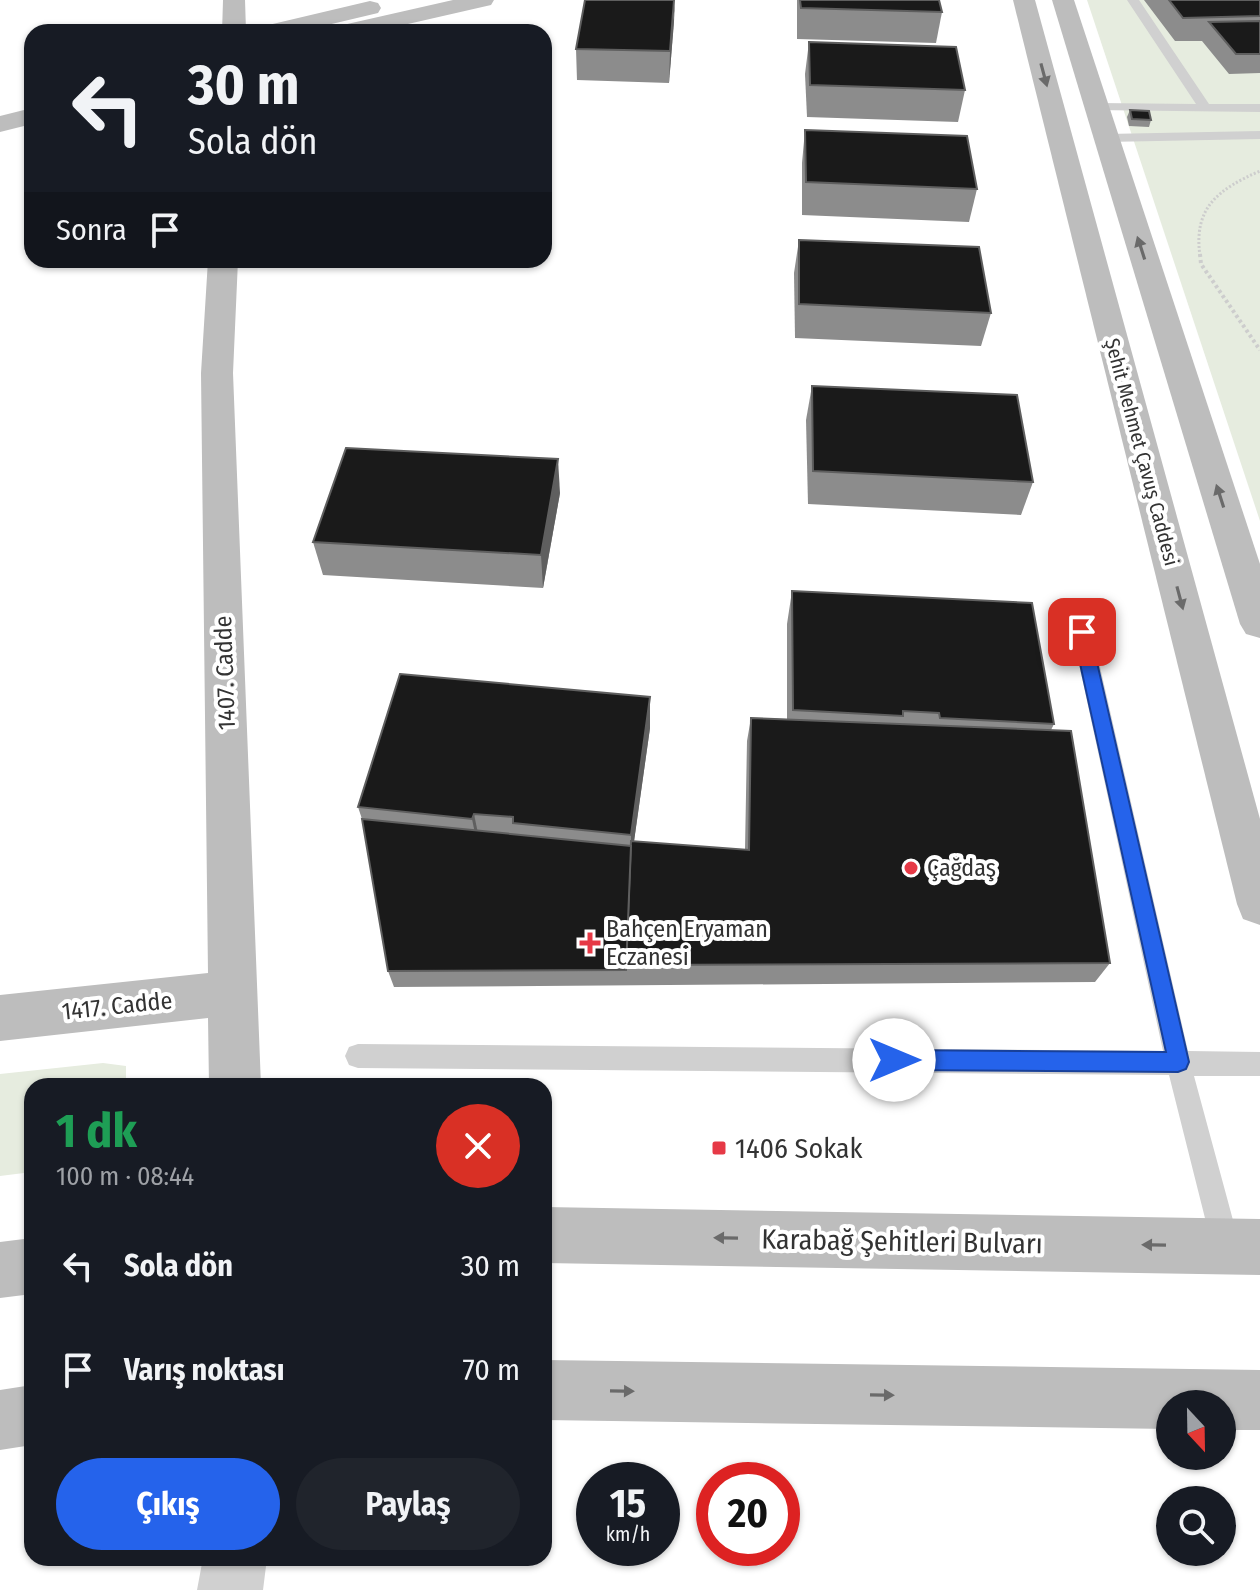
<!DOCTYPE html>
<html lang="tr">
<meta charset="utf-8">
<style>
:root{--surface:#171b24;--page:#20242c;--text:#f1f3f6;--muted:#9ea1a6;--accent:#2563eb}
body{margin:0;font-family:"Fira Sans Condensed",sans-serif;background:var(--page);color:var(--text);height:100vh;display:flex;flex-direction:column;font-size:30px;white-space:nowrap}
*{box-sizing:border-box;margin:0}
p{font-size:26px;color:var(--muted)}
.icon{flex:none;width:44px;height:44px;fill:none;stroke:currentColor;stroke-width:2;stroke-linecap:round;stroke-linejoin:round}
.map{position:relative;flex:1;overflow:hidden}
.details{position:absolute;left:24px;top:1078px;width:528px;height:488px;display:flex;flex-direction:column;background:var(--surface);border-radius:24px;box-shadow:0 2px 6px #0004}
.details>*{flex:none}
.guide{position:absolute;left:24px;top:24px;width:528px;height:244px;border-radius:24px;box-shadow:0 2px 6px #0004;background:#171b24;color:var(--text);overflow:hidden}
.needle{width:52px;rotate:158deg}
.fabs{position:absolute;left:1156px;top:1390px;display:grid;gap:16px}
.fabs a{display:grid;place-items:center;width:80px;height:80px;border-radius:50%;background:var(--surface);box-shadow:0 2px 6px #0004;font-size:40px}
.speed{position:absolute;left:576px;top:1462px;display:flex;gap:16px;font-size:40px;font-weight:700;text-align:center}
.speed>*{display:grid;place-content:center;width:104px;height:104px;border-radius:50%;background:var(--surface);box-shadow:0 2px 6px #0004;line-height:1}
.speed small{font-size:20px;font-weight:400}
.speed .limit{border:12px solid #d22;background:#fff;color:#111}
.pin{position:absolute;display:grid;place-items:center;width:68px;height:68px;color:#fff;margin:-34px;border-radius:16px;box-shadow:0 4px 12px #0006}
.me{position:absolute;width:88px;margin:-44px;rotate:90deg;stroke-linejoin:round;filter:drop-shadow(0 0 6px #0008)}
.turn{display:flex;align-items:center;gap:28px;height:168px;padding:0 32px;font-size:36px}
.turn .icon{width:104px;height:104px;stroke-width:2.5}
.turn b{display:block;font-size:56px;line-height:68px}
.then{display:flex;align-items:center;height:76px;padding:0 32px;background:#0003;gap:16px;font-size:30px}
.round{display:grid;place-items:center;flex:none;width:84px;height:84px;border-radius:42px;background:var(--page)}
.headline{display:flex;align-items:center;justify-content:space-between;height:136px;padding:0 32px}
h1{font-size:48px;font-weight:700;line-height:60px;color:#1e9e55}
.action{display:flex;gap:16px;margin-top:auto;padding:16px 32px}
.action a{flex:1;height:92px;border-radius:48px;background:var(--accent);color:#fff;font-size:32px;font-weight:700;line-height:92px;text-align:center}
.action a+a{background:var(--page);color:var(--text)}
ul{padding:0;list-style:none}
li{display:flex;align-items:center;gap:24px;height:104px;padding:0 32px}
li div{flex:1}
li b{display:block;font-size:30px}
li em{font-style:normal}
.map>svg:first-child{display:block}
</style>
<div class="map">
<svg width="1260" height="1590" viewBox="0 0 1260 1590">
<rect width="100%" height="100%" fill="#fff"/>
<g fill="#e6ecdf">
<path d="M1087,0h173v521z"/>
<path d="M103,1063l23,3v20h-94v86l-32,4v-102z"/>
</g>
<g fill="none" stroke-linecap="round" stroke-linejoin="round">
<path stroke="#cdcdcd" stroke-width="3" stroke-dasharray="2 2" stroke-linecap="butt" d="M1200,256c-7,-49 19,-67 60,-85"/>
<path stroke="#cdcdcd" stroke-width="4" stroke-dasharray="3 3" stroke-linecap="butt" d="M1200,254l1,10 59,86"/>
<g fill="#d0d0d0" fill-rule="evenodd">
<path d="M1127,0h12l70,104h51v8l-167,-2 -2,-3 6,-4 99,1z"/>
<path d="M1260,131v8l-154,3 -7,-4 7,-4z"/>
<path d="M1082,625l7,2 3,5 96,419 72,1v24h-66l46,170 -4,10 -10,4 -10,-4 -4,-10 -43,-171 -811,-7 -9,-3 -4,-9 4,-9 9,-3 805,7 -91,-419 3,-5z"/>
</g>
<path fill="#d0d0d0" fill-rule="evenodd" d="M203,1558h64l-4,32h-66z"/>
<g fill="#bdbdbd" fill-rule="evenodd">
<path d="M223,0h22l1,32h-24z"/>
<path d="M453,0h41l-3,5 -118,27h-43l4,-5z"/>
<path d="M1013,0h22l225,819v106l-17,-6 -6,-15z"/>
<path d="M1052,0h22l186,564v74l-14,-4 -6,-10z"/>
<path d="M370,1l8,2 3,5 -3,5 -80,19h-42l4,-5z"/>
<path d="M32,108v16l-32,8v-16z"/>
<path d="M208,260h30l-5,113 28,713h-52l-1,-68 -208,23v-46l208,-22 -7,-600z"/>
<path d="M544,1207l716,12v56l-716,-12z"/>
<path d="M32,1238v56l-32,4v-56z"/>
<path d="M544,1360l716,10v60h-38v-26h-52v25l-626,-9z"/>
<path d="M32,1385v60l-32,5v-60z"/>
</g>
</g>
<g fill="#8c8c8c">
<path d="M797,0h142l3,12 -6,31 -139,-4z"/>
<path d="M1144,0h116v73l-31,1 -27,-33h-27z"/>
<path d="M674,21l-5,62 -92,-3 -1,-31z"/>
<path d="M809,42l156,48 -7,32 -151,-5 -2,-43z"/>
<path d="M1130,110l21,10 -2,7 -20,-1 -2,-9z"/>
<path d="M805,130l172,59 -8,33 -167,-7v-52z"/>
<path d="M799,240l192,73 -10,33 -186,-8 -1,-65z"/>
<path d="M812,386l221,96 -12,33 -213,-11 -2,-84z"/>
<path d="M560,493l-17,95 -220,-13 -10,-33z"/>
<path d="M792,591l262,133 -3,6 59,233 -15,19 -701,5 -6,-16 -26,-152 -4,-12 292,-110v31l-16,113 111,9 2,-109 4,-23 36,1v-95z"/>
</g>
<g fill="#5f5f5f">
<path d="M675,0l-1,21 -5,62 1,-32z"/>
<path d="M558,459l2,34 -17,95 -2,-33z"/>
<path d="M650,697v31l-19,135v-28z"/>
<path d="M474,814l6,29 -2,5 -6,-29z"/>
</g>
<g fill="#1a1a1a" stroke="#5f5f5f" stroke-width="2">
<path d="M585,0h89l-4,51 -94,-2z"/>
<path d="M800,0h139l3,12 -141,-4z"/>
<path d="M1169,0h91v16l-77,2z"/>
<path d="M1260,21v33h-24l-27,-32z"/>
<path d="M809,42l147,5 9,43 -155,-5z"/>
<path d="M1130,110l19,1 2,9 -19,-1z"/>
<path d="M805,130l162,6 10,53 -171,-7z"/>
<path d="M799,240l180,7 12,66 -192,-9z"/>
<path d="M812,386l205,9 16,87 -220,-11z"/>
<path d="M346,448l212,11 -17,96 -228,-13z"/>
<path d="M792,591l240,12 22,121 -114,-6 -1,-5 -36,-2v5l-110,-6z"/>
<path d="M400,674l250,23 -19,138 -118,-12v-6l-39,-3 -2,5 -114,-12z"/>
<path d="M751,718l320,13 39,232 -484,2 5,-124 118,9z"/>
<path d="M362,819l269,27 -5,124 -238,1z"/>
</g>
<defs><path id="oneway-solid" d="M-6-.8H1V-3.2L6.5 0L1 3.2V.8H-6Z" transform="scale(2)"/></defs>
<g fill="#6a6a6a">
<use href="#oneway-solid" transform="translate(1044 75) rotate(75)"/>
<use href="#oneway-solid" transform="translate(1141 248) rotate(-108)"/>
<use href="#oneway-solid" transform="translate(1220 496) rotate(-108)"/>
<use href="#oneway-solid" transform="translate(1180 598) rotate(75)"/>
<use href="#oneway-solid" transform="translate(726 1238) rotate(-179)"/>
<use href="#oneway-solid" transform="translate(1154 1245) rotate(-179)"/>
<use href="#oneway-solid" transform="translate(622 1391) rotate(1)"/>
<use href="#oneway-solid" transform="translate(882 1395) rotate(1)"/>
</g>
<path fill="#2563eb" stroke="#184099" stroke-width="2" d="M1082,626l8,6 99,430 -3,7 -8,3 -284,-2 -7,-3 -3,-7 3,-7 7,-3 272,2 -93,-420z"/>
<g fill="#e63946" stroke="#fff" stroke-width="3">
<circle cx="911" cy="868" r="8"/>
<path d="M586 931h8v8h8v8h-8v8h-8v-8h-8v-8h8z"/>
<rect x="711" y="1140" width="16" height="16" rx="4"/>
</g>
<g text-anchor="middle" stroke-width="8" stroke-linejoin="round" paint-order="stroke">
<g font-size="20" fill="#333" stroke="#fff">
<text transform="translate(1142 452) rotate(75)" y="7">Şehit Mehmet Çavuş Caddesi</text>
</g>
<g font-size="24" fill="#333" stroke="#fff">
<text transform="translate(225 673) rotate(-92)" y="8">1407. Cadde</text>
<text transform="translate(117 1006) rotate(-6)" y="8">1417. Cadde</text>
</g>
<g font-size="24" fill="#333" stroke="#fff" text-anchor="start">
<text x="927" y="876">Çağdaş</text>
<text x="606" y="937">Bahçen Eryaman<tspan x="606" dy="28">Eczanesi</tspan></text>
</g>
<g font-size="28" fill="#333" stroke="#fff" text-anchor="start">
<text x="735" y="1158">1406 Sokak</text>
</g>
<g font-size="28" fill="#333" stroke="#fff">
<text transform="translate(902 1241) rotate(1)" y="10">Karabağ Şehitleri Bulvarı</text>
</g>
</g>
</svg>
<div class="fabs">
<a><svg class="needle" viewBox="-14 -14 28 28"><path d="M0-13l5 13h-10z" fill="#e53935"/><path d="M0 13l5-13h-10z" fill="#9ea1a6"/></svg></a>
<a><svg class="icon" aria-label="search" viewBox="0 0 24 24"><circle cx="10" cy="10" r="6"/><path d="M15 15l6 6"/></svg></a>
</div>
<div class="speed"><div>15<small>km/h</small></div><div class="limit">20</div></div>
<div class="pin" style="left:1082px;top:632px;background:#d93025"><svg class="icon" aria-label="arrive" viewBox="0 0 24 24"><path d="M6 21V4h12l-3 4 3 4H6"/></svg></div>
<svg class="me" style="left:894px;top:1060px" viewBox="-20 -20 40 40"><circle r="19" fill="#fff"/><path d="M0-13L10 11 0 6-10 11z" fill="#2563eb"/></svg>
<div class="guide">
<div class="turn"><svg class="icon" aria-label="left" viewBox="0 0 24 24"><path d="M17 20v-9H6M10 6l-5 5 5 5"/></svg><div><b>30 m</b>Sola dön</div></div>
<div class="then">Sonra<svg class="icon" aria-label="arrive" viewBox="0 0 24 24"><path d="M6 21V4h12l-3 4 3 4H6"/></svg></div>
</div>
<section class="details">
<div class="headline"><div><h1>1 dk</h1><p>100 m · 08:44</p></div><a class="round" style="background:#d93025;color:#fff"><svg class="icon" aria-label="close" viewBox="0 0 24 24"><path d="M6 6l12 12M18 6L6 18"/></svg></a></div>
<ul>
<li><svg class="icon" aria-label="left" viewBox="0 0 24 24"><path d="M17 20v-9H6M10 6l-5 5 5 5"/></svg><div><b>Sola dön</b></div><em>30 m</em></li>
<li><svg class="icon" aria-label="arrive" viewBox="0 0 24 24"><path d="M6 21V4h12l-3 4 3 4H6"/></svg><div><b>Varış noktası</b></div><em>70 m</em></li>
</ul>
<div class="action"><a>Çıkış</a><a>Paylaş</a></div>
</section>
</div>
